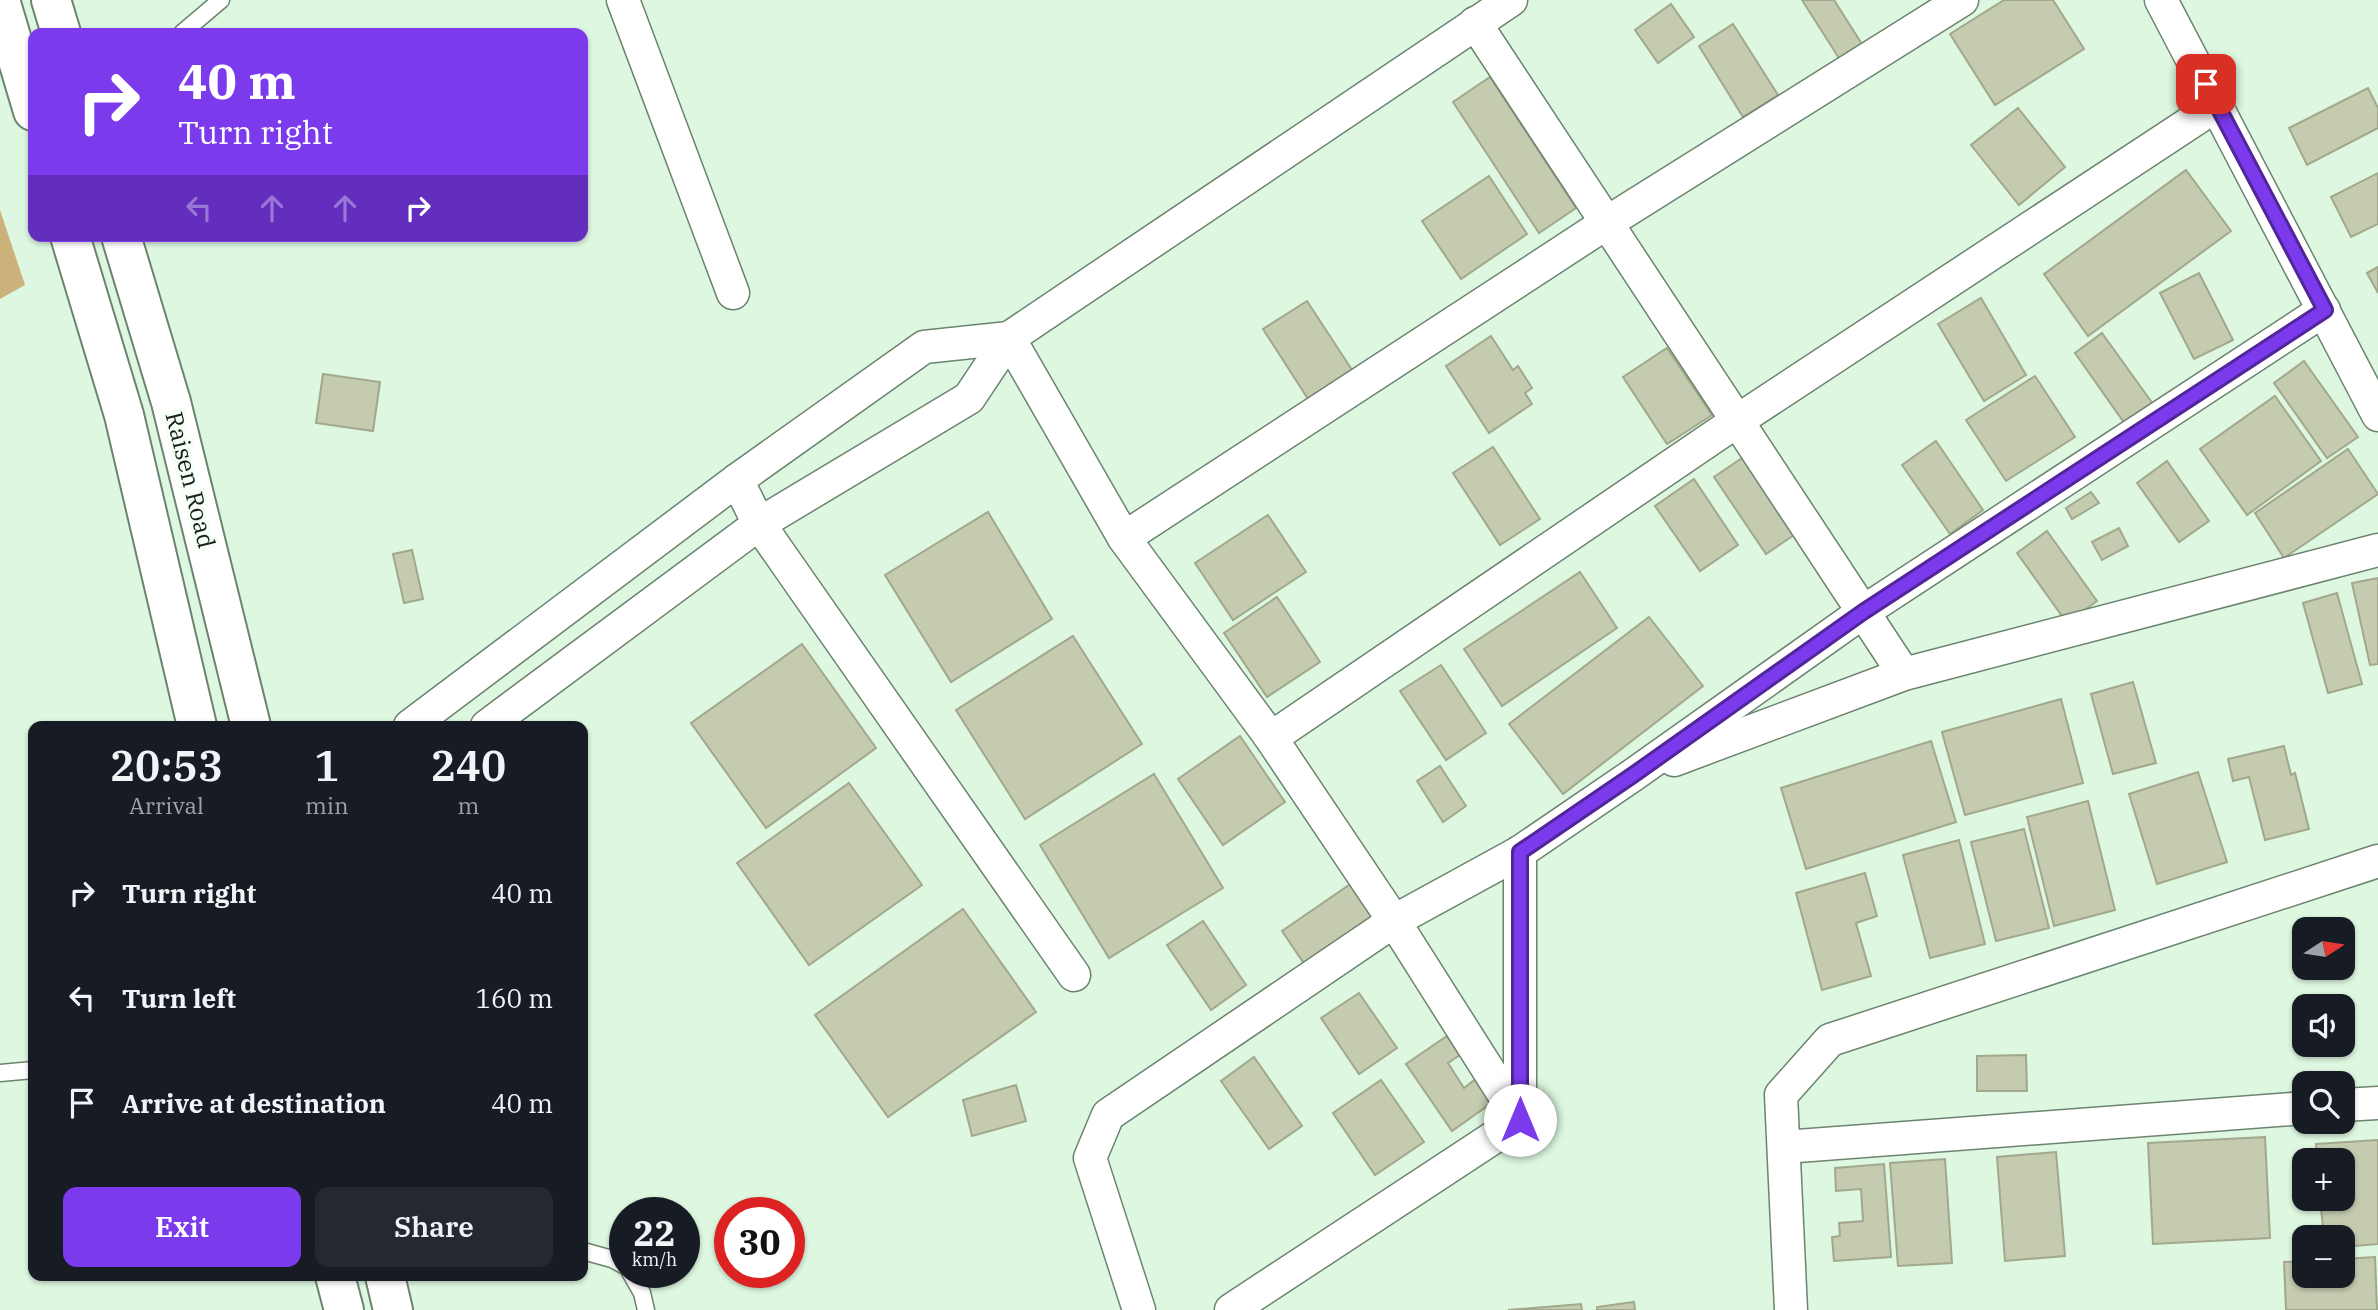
<!DOCTYPE html>
<meta charset="utf-8">
<style>
:root{--surface:#171b24;--page:#242831;--text:#f1f3f6;--muted:#9ea1a6;--accent:#7c3aed}
body{margin:0;font-family:"IBM Plex Serif",serif;background:var(--page);color:var(--text);height:100vh;display:flex;flex-direction:column;font-size:26px;white-space:nowrap}
*{box-sizing:border-box;margin:0}
p{font-size:23px;color:var(--muted)}
.icon{flex:none;width:38px;height:38px;fill:none;stroke:currentColor;stroke-width:2;stroke-linecap:round;stroke-linejoin:round}
.map{position:relative;flex:1;overflow:hidden}
.side{position:absolute;left:28px;top:721px;width:560px;height:560px;display:flex;flex-direction:column;background:var(--surface);border-radius:14px;box-shadow:0 2px 5px #0004}
.side>*{flex:none}
.top-card{position:absolute;left:28px;top:28px;width:560px;height:214px;border-radius:14px;box-shadow:0 2px 5px #0004;background:#7c3aed;color:#fff;overflow:hidden}
.needle{width:46px;rotate:78deg}
.controls{position:absolute;left:2292px;top:917px;display:grid;gap:14px}
.controls a{display:grid;place-items:center;width:63px;height:63px;border-radius:14px;background:var(--surface);box-shadow:0 2px 5px #0004;font-size:35px}
.speed{position:absolute;left:609px;top:1197px;display:flex;gap:14px;font-size:35px;font-weight:700;text-align:center}
.speed>*{display:grid;place-content:center;width:91px;height:91px;border-radius:50%;background:var(--surface);box-shadow:0 2px 5px #0004;line-height:1}
.speed small{font-size:18px;font-weight:400}
.speed .limit{border:10px solid #d22;background:#fff;color:#111}
.pin{position:absolute;display:grid;place-items:center;width:60px;height:60px;color:#fff;margin:-30px;border-radius:14px;box-shadow:0 4px 10px #0006}
.me{position:absolute;width:77px;margin:-38px;rotate:0deg;stroke-linejoin:round;filter:drop-shadow(0 0 5px #0008)}
.turn{display:flex;align-items:center;gap:24px;height:147px;padding:0 35px;font-size:32px}
.turn .icon{width:91px;height:91px;stroke-width:2.5}
.turn b{display:block;font-size:49px;line-height:60px}
.lanes{display:flex;align-items:center;height:66px;padding:0 35px;background:#0003;justify-content:center;gap:35px;direction:ltr}
.lanes .off{opacity:.35}
.eta{display:flex;justify-content:space-evenly;align-items:center;height:119px;text-align:center}
.eta b{font-size:42px;font-weight:600;line-height:49px}
.button{display:flex;gap:14px;margin-top:auto;padding:14px 35px}
.button a{flex:1;height:80px;border-radius:14px;background:var(--accent);color:#fff;font-size:28px;font-weight:600;line-height:80px;text-align:center}
.button a+a{background:var(--page);color:var(--text)}
ul{padding:0;list-style:none}
li{display:flex;align-items:center;gap:21px;height:105px;padding:0 35px}
li div{flex:1}
li b{display:block;font-size:26px}
li em{font-style:normal}
.map>svg:first-child{display:block}
</style>
<div class="map">
<svg width="2378" height="1310" viewBox="0 0 2378 1310">
<rect width="100%" height="100%" fill="#ddf7e0"/>
<path fill="#cbb27b" d="M0,210l25,75 -25,14z"/>
<g fill="#c5cbae" stroke="#a2a88c" stroke-width="2">
<path d="M1802,0h32l31,49 -23,14z"/>
<path d="M2004,0h49l31,49 -89,56 -45,-71z"/>
<path d="M1671,4l23,33 -36,26 -23,-33z"/>
<path d="M1733,24l45,71 -35,22 -44,-71z"/>
<path d="M1490,77l86,131 -37,25 -86,-131z"/>
<path d="M2368,88l10,20v20l-71,37 -18,-37z"/>
<path d="M2018,108l47,59 -46,38 -48,-60z"/>
<path d="M2186,170l45,61 -143,105 -44,-62z"/>
<path d="M2378,173v51l-27,13 -20,-40z"/>
<path d="M1489,176l38,58 -66,45 -39,-58z"/>
<path d="M2378,267v26l-11,-20z"/>
<path d="M2199,273l34,67 -39,19 -34,-66z"/>
<path d="M1981,298l45,77 -42,26 -46,-77z"/>
<path d="M1307,301l47,72 -44,29 -47,-73z"/>
<path d="M2102,333l51,71 -28,20 -50,-71z"/>
<path d="M1491,336l22,34 5,-4 14,22 -7,5 7,11 -43,29 -43,-67z"/>
<path d="M1667,348l45,67 -45,29 -44,-67z"/>
<path d="M2304,361l54,76 -31,21 -53,-75z"/>
<path d="M323,374l57,8 -7,49 -57,-8z"/>
<path d="M2035,376l40,61 -69,44 -40,-61z"/>
<path d="M2275,396l46,65 -74,54 -47,-66z"/>
<path d="M1936,441l47,69 -33,24 -48,-69z"/>
<path d="M1493,447l47,72 -40,26 -47,-72z"/>
<path d="M2348,449l30,45 -94,64 -29,-45z"/>
<path d="M1751,452l52,77 -37,25 -52,-77z"/>
<path d="M2167,461l42,60 -30,21 -42,-59z"/>
<path d="M1694,479l44,66 -38,26 -45,-65z"/>
<path d="M2091,492l8,11 -27,16 -6,-11z"/>
<path d="M988,512l64,107 -101,63 -66,-107z"/>
<path d="M1268,515l38,57 -73,48 -38,-57z"/>
<path d="M2119,528l9,18 -26,14 -10,-18z"/>
<path d="M2047,531l50,70 -30,22 -50,-70z"/>
<path d="M412,550l11,49 -19,4 -11,-49z"/>
<path d="M1580,572l37,56 -115,78 -38,-57z"/>
<path d="M2378,578v86l-8,1 -18,-82z"/>
<path d="M2337,593l25,91 -34,9 -25,-90z"/>
<path d="M1277,597l43,65 -53,35 -43,-64z"/>
<path d="M1649,617l54,69 -140,108 -54,-70z"/>
<path d="M1073,636l69,108 -117,75 -69,-109z"/>
<path d="M802,644l74,104 -110,80 -75,-105z"/>
<path d="M1441,665l45,68 -40,27 -46,-69z"/>
<path d="M2133,682l23,81 -43,11 -22,-80z"/>
<path d="M2061,699l22,84 -118,32 -23,-83z"/>
<path d="M1240,736l45,66 -62,43 -45,-66z"/>
<path d="M1931,741l25,81 -150,47 -25,-81z"/>
<path d="M2284,746l7,29 4,-2 14,56 -44,11 -16,-63 -16,4 -5,-22z"/>
<path d="M1440,766l26,40 -23,16 -26,-41z"/>
<path d="M2198,772l29,90 -70,22 -28,-90z"/>
<path d="M1154,774l69,114 -114,70 -69,-113z"/>
<path d="M849,783l73,102 -113,80 -72,-102z"/>
<path d="M2088,801l27,109 -61,16 -27,-109z"/>
<path d="M2024,829l25,99 -53,13 -25,-99z"/>
<path d="M1959,840l26,104 -55,14 -27,-103z"/>
<path d="M1865,873l12,43 -21,7 15,53 -49,14 -26,-97z"/>
<path d="M1352,883l23,34 -70,48 -23,-34z"/>
<path d="M963,909l73,103 -148,105 -73,-102z"/>
<path d="M1203,921l43,64 -35,25 -44,-65z"/>
<path d="M1359,993l38,55 -38,26 -38,-56z"/>
<path d="M1447,1036l13,19 -12,8 16,25 13,-10 16,24 -41,29 -46,-67z"/>
<path d="M2026,1055l1,36h-50v-35z"/>
<path d="M1254,1057l48,69 -33,23 -48,-68z"/>
<path d="M1381,1080l43,62 -49,33 -42,-62z"/>
<path d="M1016,1085l10,36 -54,15 -9,-36z"/>
<path d="M2265,1137l5,101 -117,6 -5,-101z"/>
<path d="M2378,1140v104l-35,3v-10h-19l-4,-38h23v-39h-26l-1,-16z"/>
<path d="M2056,1152l9,104 -60,5 -8,-104z"/>
<path d="M1945,1159l7,104 -54,3 -8,-103z"/>
<path d="M1884,1164l7,93 -57,4 -2,-24 8,-1 -1,-13 24,-2 -2,-32 -25,2 -1,-23z"/>
<path d="M2375,1257l2,53h-91l-2,-48 21,-1v15h38v-17z"/>
<path d="M1634,1302l1,8h-38v-3z"/>
<path d="M1581,1304l1,6h-74z"/>
</g>
<g fill="none" stroke-linecap="round" stroke-linejoin="round">
<defs>
<g id="lane">
<path d="M182,33l39,-33"/>
<path d="M0,1073l33,-3"/>
<path d="M583,1251l29,8 13,7"/>
<path d="M630,1272l12,21 4,17"/>
</g>
<g id="street">
<path d="M623,0l110,293"/>
<path d="M2161,0l217,415"/>
<path d="M1475,23l429,651"/>
<path d="M1009,338l115,200 147,200 123,183 126,199"/>
<path d="M737,480l22,44 315,451"/>
<path d="M1124,538l484,-316 354,-222"/>
<path d="M410,726l327,-246 187,-133 85,-9"/>
<path d="M487,726l272,-202 210,-126 40,-60 502,-338"/>
<path d="M1271,738l466,-317 480,-316"/>
<path d="M1674,760l230,-86 474,-124"/>
<path d="M2343,1105l35,-2"/>
<path d="M1520,1120v-268"/>
<path d="M1784,1147l521,-39"/>
<path d="M1139,1310l-49,-152 18,-43 286,-194 126,-69 113,-77 230,-163 461,-302"/>
<path d="M1231,1310l289,-190"/>
<path d="M1791,1310l-10,-215 49,-55 548,-179"/>
</g>
<g id="primary">
<path d="M0,0l33,111"/>
<path d="M51,0l10,33"/>
<path d="M70,236l54,179 73,311"/>
<path d="M121,236l50,166 80,324"/>
<path d="M335,1276l9,34"/>
<path d="M385,1276l8,34"/>
</g>
</defs>
<use href="#lane" stroke="#6c846f" stroke-width="19"/>
<use href="#street" stroke="#6c846f" stroke-width="35"/>
<use href="#primary" stroke="#6c846f" stroke-width="42"/>
<use href="#lane" stroke="#fff" stroke-width="16"/>
<use href="#street" stroke="#fff" stroke-width="32"/>
<use href="#primary" stroke="#fff" stroke-width="38"/>
</g>
<g fill="none" stroke-linecap="round" stroke-linejoin="round">
<defs>
<path id="route" d="M1520,1120v-268l113,-77 230,-163 462,-302 -119,-226"/>
</defs>
<use href="#route" stroke="#51269a" stroke-width="18"/>
<use href="#route" stroke="#7c3aed" stroke-width="12"/>
</g>
<g text-anchor="middle" stroke-width="7" stroke-linejoin="round" paint-order="stroke">
<g font-size="24" fill="#172018" stroke="#f5fff6">
<text transform="translate(190 480) rotate(76)" y="8">Raisen Road</text>
</g>
</g>
</svg>
<div class="controls">
<a><svg class="needle" viewBox="-14 -14 28 28"><path d="M0-13l5 13h-10z" fill="#e53935"/><path d="M0 13l5-13h-10z" fill="#9ea1a6"/></svg></a>
<a><svg class="icon" aria-label="sound" viewBox="0 0 24 24"><path d="M4 9h4l5-4v14l-5-4H4zM17 9q2 3 0 6"/></svg></a>
<a><svg class="icon" aria-label="search" viewBox="0 0 24 24"><circle cx="10" cy="10" r="6"/><path d="M15 15l6 6"/></svg></a>
<a>+</a>
<a>−</a>
</div>
<div class="speed"><div>22<small>km/h</small></div><div class="limit">30</div></div>
<div class="pin" style="left:2206px;top:84px;background:#d93025"><svg class="icon" aria-label="arrive" viewBox="0 0 24 24"><path d="M6 21V4h12l-3 4 3 4H6"/></svg></div>
<svg class="me" style="left:1520px;top:1120px" viewBox="-20 -20 40 40"><circle r="19" fill="#fff"/><path d="M0-13L10 11 0 6-10 11z" fill="#7c3aed"/></svg>
<div class="top-card">
<div class="turn"><svg class="icon" aria-label="right" viewBox="0 0 24 24"><path d="M7 20v-9h11M14 6l5 5-5 5"/></svg><div><b>40 m</b>Turn right</div></div>
<div class="lanes"><svg class="icon off" aria-label="left" viewBox="0 0 24 24"><path d="M17 20v-9H6M10 6l-5 5 5 5"/></svg><svg class="icon off" aria-label="ahead" viewBox="0 0 24 24"><path d="M12 20V5M6 11l6-6 6 6"/></svg><svg class="icon off" aria-label="ahead" viewBox="0 0 24 24"><path d="M12 20V5M6 11l6-6 6 6"/></svg><svg class="icon" aria-label="right" viewBox="0 0 24 24"><path d="M7 20v-9h11M14 6l5 5-5 5"/></svg></div>
</div>
<section class="side">
<div class="eta">
<div><b>20:53</b><p>Arrival</p></div>
<div><b>1</b><p>min</p></div>
<div><b>240</b><p>m</p></div>
</div>
<ul>
<li><svg class="icon" aria-label="right" viewBox="0 0 24 24"><path d="M7 20v-9h11M14 6l5 5-5 5"/></svg><div><b>Turn right</b></div><em>40 m</em></li>
<li><svg class="icon" aria-label="left" viewBox="0 0 24 24"><path d="M17 20v-9H6M10 6l-5 5 5 5"/></svg><div><b>Turn left</b></div><em>160 m</em></li>
<li><svg class="icon" aria-label="arrive" viewBox="0 0 24 24"><path d="M6 21V4h12l-3 4 3 4H6"/></svg><div><b>Arrive at destination</b></div><em>40 m</em></li>
</ul>
<div class="button"><a>Exit</a><a>Share</a></div>
</section>
</div>
